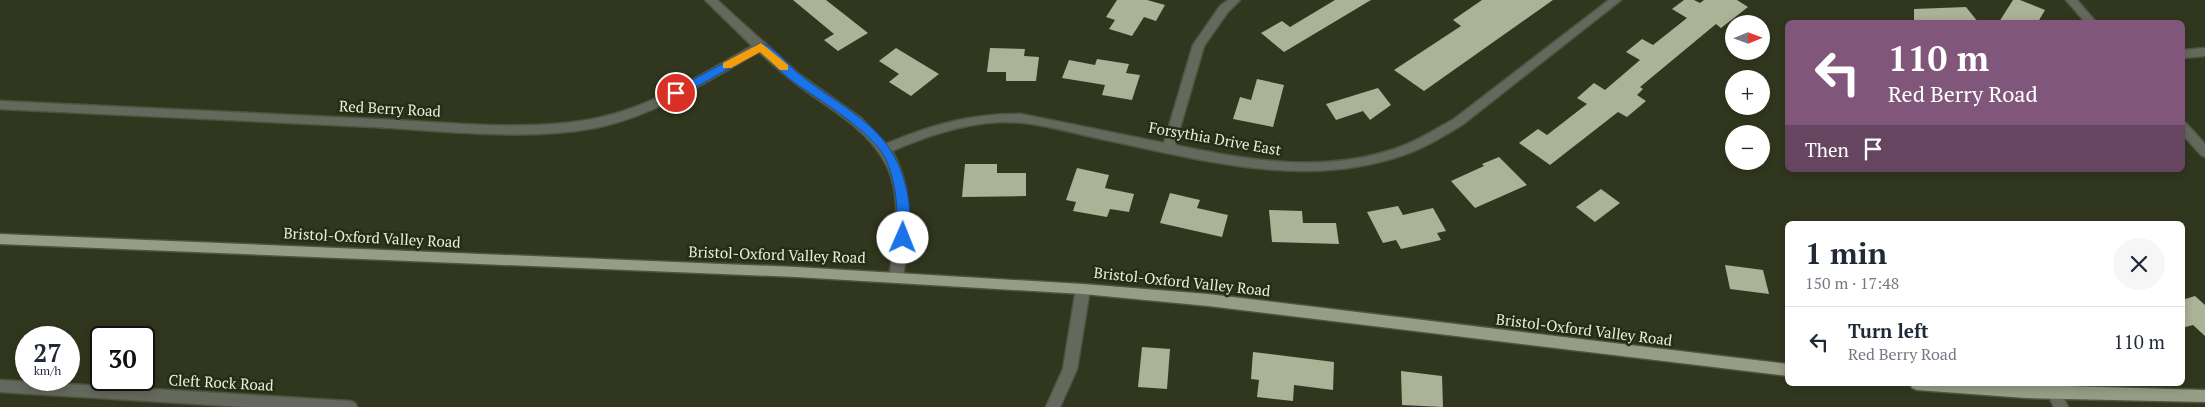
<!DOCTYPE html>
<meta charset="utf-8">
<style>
:root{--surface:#fff;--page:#f6f6f7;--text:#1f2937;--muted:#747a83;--line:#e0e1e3}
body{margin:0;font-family:"PT Serif",serif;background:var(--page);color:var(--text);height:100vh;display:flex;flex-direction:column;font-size:19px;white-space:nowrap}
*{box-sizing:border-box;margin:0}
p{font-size:16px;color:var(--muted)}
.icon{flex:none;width:28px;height:28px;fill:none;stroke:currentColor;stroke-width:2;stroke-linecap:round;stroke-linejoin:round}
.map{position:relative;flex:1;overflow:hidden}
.drawer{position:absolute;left:1785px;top:221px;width:400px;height:165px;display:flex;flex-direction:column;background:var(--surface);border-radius:8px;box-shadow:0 2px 8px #0003}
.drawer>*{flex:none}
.guide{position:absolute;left:1785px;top:20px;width:400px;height:152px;border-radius:8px;box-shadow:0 2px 8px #0003;background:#80577a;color:#fff;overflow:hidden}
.needle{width:32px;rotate:89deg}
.fabs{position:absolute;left:1725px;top:15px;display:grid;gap:10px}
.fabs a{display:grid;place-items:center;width:45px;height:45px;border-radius:50%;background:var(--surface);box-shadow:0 2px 8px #0003;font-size:25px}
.speed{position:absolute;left:15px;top:326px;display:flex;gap:10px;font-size:25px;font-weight:700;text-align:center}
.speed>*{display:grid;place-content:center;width:65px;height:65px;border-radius:50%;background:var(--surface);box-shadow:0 2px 8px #0003;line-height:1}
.speed small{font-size:12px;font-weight:400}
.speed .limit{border:2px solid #111;border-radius:8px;background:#fff;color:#111}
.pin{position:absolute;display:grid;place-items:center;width:42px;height:42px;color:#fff;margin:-21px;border:2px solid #fff;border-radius:50%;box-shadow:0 1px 5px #0007}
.me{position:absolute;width:55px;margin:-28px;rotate:1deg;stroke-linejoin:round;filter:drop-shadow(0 0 4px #0008)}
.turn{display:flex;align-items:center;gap:18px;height:105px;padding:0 20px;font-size:22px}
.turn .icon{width:65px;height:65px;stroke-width:2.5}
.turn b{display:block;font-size:35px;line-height:42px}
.then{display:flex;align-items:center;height:48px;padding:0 20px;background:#0003;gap:10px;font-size:19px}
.round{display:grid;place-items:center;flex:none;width:52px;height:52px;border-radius:26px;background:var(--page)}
.summary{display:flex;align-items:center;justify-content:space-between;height:85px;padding:0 20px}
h1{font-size:30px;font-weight:800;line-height:38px}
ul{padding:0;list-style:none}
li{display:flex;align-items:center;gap:15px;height:70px;padding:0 20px;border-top:1px solid var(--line)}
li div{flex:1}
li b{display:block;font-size:19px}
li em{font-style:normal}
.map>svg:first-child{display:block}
</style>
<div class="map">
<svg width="2205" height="407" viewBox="0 0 2205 407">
<rect width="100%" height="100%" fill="#31371e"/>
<g fill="#abb296">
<path d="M793,0h33l42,33 -30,18 -14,-11 10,-6z"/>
<path d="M1117,0h30l18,5 -9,16 -12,-4 -12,19 -23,-7 6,-9 -9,-3z"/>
<path d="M1335,0h36l-87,52 -23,-19 21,-12 8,6z"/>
<path d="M1482,0h71l-129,91 -30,-21 67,-44 -8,-6z"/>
<path d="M1684,0h10l6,3 4,-3h33l11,7 -27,21 -5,-4 -76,63 3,2 -6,6 9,6 -19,16 -9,-5 -68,53 -31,-22 19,-14 9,6 40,-31 -10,-6 17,-15 11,7 35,-30 -14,-8 16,-13 11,6 34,-27 -15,-9z"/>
<path d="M2013,0h7l25,10 -7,12h-39z"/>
<path d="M1966,7l12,15h-64v-13z"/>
<path d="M896,48l43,26 -28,22 -22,-14 10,-8 -20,-13z"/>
<path d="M990,48l35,1 -1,7 15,1 -3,24h-30v-9h-19z"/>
<path d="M1097,59l32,5 -3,9 14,2 -8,25 -30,-5 3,-10 -43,-7 7,-18 26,5z"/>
<path d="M1257,79l27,6 -11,42 -40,-8 7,-22 11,3z"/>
<path d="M1378,88l13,17 -21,15 -7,-9 -27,9 -10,-16z"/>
<path d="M1499,157l28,28 -52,23 -24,-27 33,-15 -2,-2z"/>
<path d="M965,164h32v9h29v23l-64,1z"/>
<path d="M1077,168l32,7 -4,13 29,6 -5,18 -19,-3 -3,8 -34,-6 3,-9 -10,-2z"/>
<path d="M1601,189l19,14 -25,19 -19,-15z"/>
<path d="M1170,193l30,7 -3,8 31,7 -6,22 -62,-14z"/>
<path d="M1398,206l5,9 30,-7 13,23 -9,2 4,7 -40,9 -5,-9 -13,3 -16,-31z"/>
<path d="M1269,210l33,1 1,12h33l3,21 -67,-2z"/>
<path d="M1725,265l38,5 6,24 -39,-5z"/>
<path d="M2195,296l10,9v31l-12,-11 -11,3v-28z"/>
<path d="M1142,347l28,2 -3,40 -29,-2z"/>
<path d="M1253,352l81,10 -1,28 -39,-5 -1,16 -36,-4 2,-17 -8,-1z"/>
<path d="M1401,371l41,5 1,31 -41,-2z"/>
</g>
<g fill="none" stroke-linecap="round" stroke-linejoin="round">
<defs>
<g id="minor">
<path d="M705,0h12l82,74 62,44 25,26c44,-19 87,-31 135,-30l143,29 29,-98 27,-39 8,-6h12l-12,12 -24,34 -29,99c75,16 151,29 225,2 19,-7 36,-18 54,-28l155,-119h12l-159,125c-17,10 -34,21 -53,28 -102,38 -206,7 -308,-14 -33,-7 -67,-18 -101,-17 -38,2 -73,14 -108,29 23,40 17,83 11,126l-2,4 -5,1 -5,-1 -2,-4c5,-28 10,-55 6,-83 -6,-51 -51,-76 -89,-103 -17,-12 -32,-25 -47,-39 -49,27 -100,61 -155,74 -70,16 -158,5 -230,1 -124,-6 -249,-12 -374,-18v-8c125,6 250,12 375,18 71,3 159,14 227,-2 54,-12 103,-45 150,-71z"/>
<path d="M2066,0h11l19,22h-11z"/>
<path d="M2205,48v8l-23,2v-8z"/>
<path d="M2182,122l4,1 19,21v13l-4,-2 -19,-21z"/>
<path d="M1083,284l5,1 2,4 -13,80 -17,38h-14l17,-38 13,-80 2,-4z"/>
<path d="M0,380l350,21 5,2 2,4h-111l-246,-15z"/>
<path d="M2054,387l5,2 9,18h-14l-7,-14 2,-4z"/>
</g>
<g id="major">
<path d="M0,234l796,33 287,17 125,10 580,70v12l-580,-70 -125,-12 -287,-17 -796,-33z"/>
<path d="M1910,384h87l208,6v12l-179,-4 -109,-8 -5,-2z"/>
</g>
</defs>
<use href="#minor" stroke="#4e543d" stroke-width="3"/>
<use href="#major" stroke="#4e543d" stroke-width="3"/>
<use href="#minor" fill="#65695d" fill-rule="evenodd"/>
<use href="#major" fill="#969d85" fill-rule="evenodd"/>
</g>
<path fill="#1a73e8" stroke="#114b97" d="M761,43c14,4 26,22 38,31 52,41 100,55 110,129 1,10 3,29 -2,38h-8l-2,-3c1,-26 0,-52 -10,-76 -13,-31 -69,-62 -96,-82 -11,-9 -21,-19 -31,-29l-80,45h-8v-5z"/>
<path fill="#f59e0b" d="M761,43l27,22v5h-8l-20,-18 -29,16h-8v-5z"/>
<g text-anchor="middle" stroke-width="5" stroke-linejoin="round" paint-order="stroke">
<g font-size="15" fill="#e9eedf" stroke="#272d15">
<text transform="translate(390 109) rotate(3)" y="5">Red Berry Road</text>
<text transform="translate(1215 139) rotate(10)" y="5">Forsythia Drive East</text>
<text transform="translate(372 238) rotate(3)" y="5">Bristol-Oxford Valley Road</text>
<text transform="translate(777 255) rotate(2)" y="5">Bristol-Oxford Valley Road</text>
<text transform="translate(1182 282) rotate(6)" y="5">Bristol-Oxford Valley Road</text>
<text transform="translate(1584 330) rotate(7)" y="5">Bristol-Oxford Valley Road</text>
<text transform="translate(221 383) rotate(3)" y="5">Cleft Rock Road</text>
</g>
</g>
</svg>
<div class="fabs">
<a><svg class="needle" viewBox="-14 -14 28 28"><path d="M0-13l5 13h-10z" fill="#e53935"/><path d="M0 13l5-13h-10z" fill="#747a83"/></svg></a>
<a>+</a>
<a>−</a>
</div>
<div class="speed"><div>27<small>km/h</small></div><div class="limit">30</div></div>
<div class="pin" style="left:676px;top:93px;background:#d93025"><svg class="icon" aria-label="arrive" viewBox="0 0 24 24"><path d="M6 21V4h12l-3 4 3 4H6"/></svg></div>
<svg class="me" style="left:903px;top:238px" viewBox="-20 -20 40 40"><circle r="19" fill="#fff"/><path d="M0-13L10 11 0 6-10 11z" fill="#1a73e8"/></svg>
<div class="guide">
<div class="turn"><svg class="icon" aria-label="left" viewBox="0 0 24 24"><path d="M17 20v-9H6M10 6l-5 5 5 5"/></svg><div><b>110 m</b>Red Berry Road</div></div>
<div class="then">Then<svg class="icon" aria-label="arrive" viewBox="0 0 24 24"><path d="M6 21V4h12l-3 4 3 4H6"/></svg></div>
</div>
<section class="drawer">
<div class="summary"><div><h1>1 min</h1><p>150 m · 17:48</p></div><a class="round"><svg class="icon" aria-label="close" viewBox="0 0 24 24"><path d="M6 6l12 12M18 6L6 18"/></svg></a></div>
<ul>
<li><svg class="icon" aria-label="left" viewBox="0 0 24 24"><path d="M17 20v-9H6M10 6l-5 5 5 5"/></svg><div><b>Turn left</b><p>Red Berry Road</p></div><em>110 m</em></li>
</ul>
</section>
</div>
